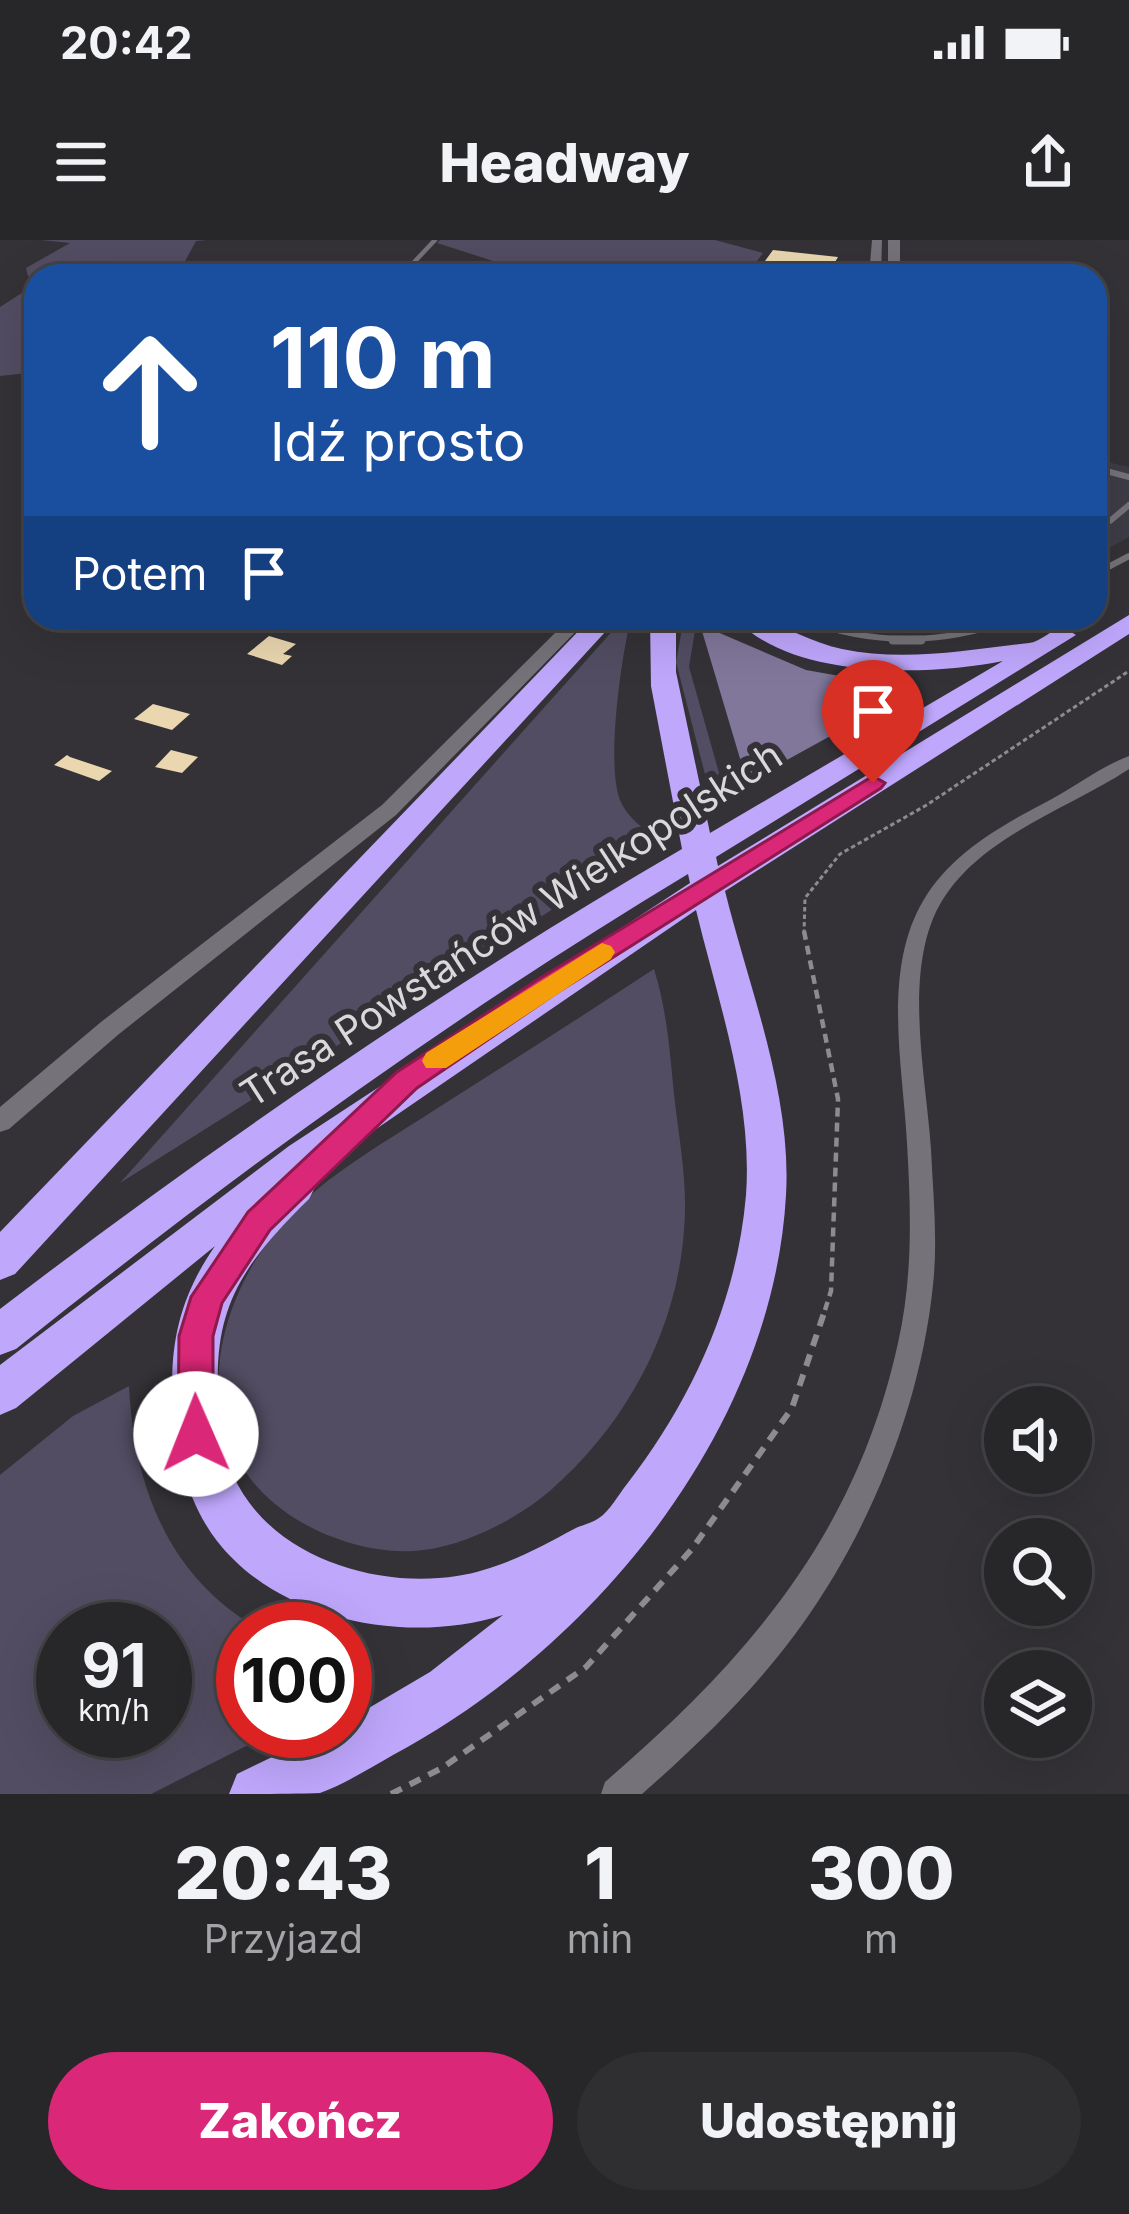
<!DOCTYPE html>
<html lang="pl">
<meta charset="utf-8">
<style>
:root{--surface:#272629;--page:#2f2e31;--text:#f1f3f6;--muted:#a4a5a8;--line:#434346;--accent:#db2777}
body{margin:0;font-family:Inter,sans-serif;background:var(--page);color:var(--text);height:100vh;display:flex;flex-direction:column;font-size:45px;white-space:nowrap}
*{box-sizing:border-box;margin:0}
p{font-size:39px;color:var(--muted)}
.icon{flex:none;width:66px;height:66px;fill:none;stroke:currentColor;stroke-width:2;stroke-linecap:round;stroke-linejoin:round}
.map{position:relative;height:1554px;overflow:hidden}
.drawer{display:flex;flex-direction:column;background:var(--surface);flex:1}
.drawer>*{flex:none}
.banner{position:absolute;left:24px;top:24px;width:1083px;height:366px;border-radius:36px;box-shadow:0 12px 48px #0002,0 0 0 3px var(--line);background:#1a4fa0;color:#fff;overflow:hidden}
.buttons{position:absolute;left:984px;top:1146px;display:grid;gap:24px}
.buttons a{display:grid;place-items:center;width:108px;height:108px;border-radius:50%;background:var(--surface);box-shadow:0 12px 48px #0002,0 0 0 3px var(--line);font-size:60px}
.speed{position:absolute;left:36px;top:1362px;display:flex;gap:24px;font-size:60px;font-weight:700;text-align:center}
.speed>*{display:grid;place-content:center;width:156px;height:156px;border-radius:50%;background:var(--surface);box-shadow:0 12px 48px #0002,0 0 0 3px var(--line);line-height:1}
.speed small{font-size:30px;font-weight:400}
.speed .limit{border:18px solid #d22;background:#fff;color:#111}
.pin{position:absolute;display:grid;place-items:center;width:102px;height:102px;color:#fff;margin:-123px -51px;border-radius:50% 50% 50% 0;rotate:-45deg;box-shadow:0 0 12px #0007}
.pin .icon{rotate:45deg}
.me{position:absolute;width:132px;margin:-66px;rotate:359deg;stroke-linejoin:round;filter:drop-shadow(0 0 9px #0008)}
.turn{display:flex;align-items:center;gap:42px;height:252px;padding:0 48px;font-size:54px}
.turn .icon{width:156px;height:156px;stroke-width:2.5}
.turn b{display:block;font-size:84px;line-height:102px}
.then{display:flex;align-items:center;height:114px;padding:0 48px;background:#0003;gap:24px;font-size:45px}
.eta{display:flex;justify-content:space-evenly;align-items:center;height:204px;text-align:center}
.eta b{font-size:72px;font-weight:800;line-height:84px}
.primary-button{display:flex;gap:24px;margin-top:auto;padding:24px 48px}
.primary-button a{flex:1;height:138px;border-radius:72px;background:var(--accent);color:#fff;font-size:48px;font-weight:800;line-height:138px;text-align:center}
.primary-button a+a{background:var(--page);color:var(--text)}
.status{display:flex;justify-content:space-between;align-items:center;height:84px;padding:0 60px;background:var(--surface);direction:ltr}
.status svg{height:33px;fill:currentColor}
header{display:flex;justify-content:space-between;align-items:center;height:156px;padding:0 48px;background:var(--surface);font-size:54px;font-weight:800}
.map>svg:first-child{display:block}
</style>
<div class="status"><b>20:42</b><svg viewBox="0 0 49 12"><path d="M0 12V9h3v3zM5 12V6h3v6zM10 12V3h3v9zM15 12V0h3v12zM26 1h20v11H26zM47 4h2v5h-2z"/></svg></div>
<header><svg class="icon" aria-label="menu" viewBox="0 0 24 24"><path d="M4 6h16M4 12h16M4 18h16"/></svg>Headway<svg class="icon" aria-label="share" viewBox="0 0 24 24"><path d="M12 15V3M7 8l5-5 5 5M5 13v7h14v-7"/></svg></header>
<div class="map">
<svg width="1129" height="1554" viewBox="0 0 1129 1554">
<rect width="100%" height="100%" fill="#343237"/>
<path fill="#3e3c46" d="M1095,219l34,8v70l-34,19z"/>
<g fill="#534d63" fill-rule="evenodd">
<path d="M41,0h166l-11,1 -12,22 2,13 -150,3 -8,-3 -2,-8 44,-25z"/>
<path d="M440,0h275l48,13 -17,23h-206l-103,-33z"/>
<path d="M36,44v88l-36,4v-69z"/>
<path d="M624,378h7c-10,39 -25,147 -11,182 7,18 26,30 39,42l-539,341z"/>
<path d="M684,378h13l-8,49 34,120 -17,-9 -30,-116z"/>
<path d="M654,729c14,45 16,88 21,134 5,41 13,85 9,127 -7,100 -57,193 -132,259 -34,30 -92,60 -139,62 -38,2 -79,-10 -112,-29 -120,-70 -95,-214 -14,-304 39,-43 97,-75 146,-107 74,-47 148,-94 221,-142z"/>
<path d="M129,1146c5,100 39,191 130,243h-16v102h33l-125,63h-151v-319l73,-59zM165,1389v102h-102v-102z"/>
</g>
<path fill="#80779b" d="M708,388l98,42 62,11 12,12 3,14 -136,75 -45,-151z"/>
<g fill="#ead7b0">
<path d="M773,10l65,7 -7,12 -66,-8z"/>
<path d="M269,396l27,8 -13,10 9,2 -10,9 -35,-11z"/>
<path d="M153,464l37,10 -18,16 -38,-11z"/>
<path d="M171,510l27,7 -16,16 -27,-6z"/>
<path d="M67,515l3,2 42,14 -13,10 -45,-16z"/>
</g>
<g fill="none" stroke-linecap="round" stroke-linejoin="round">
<path stroke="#8d8b8f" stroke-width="3" stroke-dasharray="4.5 3" stroke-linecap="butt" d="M804,694l1,-36 35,-44 85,-48 204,-135"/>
<path stroke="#8d8b8f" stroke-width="4.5" stroke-dasharray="9 6" stroke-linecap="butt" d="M804,691l34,168 -7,192 -6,19"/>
<path stroke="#8d8b8f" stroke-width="6" stroke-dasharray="12 9" stroke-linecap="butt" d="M391,1554l51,-26 144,-101 106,-118 100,-141 34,-101"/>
<path stroke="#757379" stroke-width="4.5" d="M401,36l34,-36"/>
<g stroke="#757379" stroke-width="6">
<path d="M1095,228l34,9"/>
<path d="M1095,279l15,2 19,-16"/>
<path d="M1095,334l34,-18"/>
<path d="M799,378c73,28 143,28 216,0"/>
<path d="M888,378h44"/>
</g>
<path stroke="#757379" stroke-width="9" d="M893,400h28"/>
<path fill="#757379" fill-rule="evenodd" d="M1129,516v13c-62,41 -152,68 -190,137 -36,67 -13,170 -8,243 2,45 7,91 2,136 -12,118 -61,241 -129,337 -46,65 -103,120 -162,172h-41l4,-12c144,-124 251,-248 293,-439 15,-67 13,-132 9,-200 -4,-76 -25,-172 16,-242 28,-48 79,-76 127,-101 26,-14 52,-34 79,-44z"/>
<g fill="#757379" fill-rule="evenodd">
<path d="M872,0h10l-1,36h-12z"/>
<path d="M570,378h19l-193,197 -277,219 -110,95 -9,3v-25l101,-85 281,-217z"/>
</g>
<rect fill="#757379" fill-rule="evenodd" x="888" y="0" width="12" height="36"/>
<g fill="#bfa7fc" fill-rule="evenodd">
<path d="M1129,375v19l-404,257c24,97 67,203 61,304 -13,234 -192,453 -393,560 -23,13 -48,29 -73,38 -26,1 -64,1 -91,1l8,-20 89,-43h19v-9l85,-50 73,-57c-94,30 -223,7 -286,-74 -30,-39 -42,-91 -44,-139 -4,-59 8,-107 42,-156l-199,162 -16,7v-50l289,-219 401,-263 -2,-9c-236,142 -458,303 -672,475l-16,6v-46c218,-167 445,-322 682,-460l-31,-163 -1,-68h26v54l34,161 293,-172c-74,15 -212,19 -268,-43 42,0 67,22 107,31 62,13 126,1 187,-6 11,-1 22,-13 34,-16l13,8 -360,222 2,9zM696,670c22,91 57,190 50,285 -9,106 -54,205 -119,289 -8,10 -18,28 -28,34 -7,5 -17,7 -25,11 -37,20 -74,40 -117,47 -83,13 -188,-20 -224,-101 -10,-22 -12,-47 -14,-71 -8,-96 24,-140 90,-205l6,-12 -6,-12z"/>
<path d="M591,378h27l-603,656 -15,6v-48z"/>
</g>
</g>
<path fill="#db2777" stroke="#8e194d" stroke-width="3" d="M873,536l12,7 -4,5 -326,206 -138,94 -84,81 -63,61 -48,73 -9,33v98l-5,12 -12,5 -13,-5 -5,-12 1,-98 12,-39 57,-85 149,-140 140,-92z"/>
<path fill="#f59e0b" d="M602,703l9,3 4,6 -4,7 -165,109h-20l-4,-7 4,-8z"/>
<g text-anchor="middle" stroke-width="12" stroke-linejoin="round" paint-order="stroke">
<g font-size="39" fill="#d9d8db" stroke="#343237">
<text transform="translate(511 684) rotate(-33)" y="14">Trasa Powstańców Wielkopolskich</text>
</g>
</g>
</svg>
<div class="buttons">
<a><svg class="icon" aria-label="sound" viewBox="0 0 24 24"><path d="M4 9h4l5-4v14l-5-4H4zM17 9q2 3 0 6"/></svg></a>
<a><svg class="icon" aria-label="search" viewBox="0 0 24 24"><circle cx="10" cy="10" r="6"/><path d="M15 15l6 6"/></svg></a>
<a><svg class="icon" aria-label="layers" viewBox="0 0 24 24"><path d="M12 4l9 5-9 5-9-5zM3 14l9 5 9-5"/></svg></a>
</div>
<div class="speed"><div>91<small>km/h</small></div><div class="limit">100</div></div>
<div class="pin" style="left:873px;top:543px;background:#d93025"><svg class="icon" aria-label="arrive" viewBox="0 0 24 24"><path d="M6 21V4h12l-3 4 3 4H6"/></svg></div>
<svg class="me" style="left:196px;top:1194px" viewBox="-20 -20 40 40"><circle r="19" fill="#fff"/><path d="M0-13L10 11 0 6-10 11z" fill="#db2777"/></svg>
<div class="banner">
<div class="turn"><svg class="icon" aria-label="ahead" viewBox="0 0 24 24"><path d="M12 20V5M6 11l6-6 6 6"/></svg><div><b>110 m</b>Idź prosto</div></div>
<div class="then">Potem<svg class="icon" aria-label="arrive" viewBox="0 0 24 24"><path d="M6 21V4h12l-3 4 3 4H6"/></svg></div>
</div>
</div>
<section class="drawer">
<div class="eta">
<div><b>20:43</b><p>Przyjazd</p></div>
<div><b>1</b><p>min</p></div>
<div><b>300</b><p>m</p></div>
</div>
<div class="primary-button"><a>Zakończ</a><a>Udostępnij</a></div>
</section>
